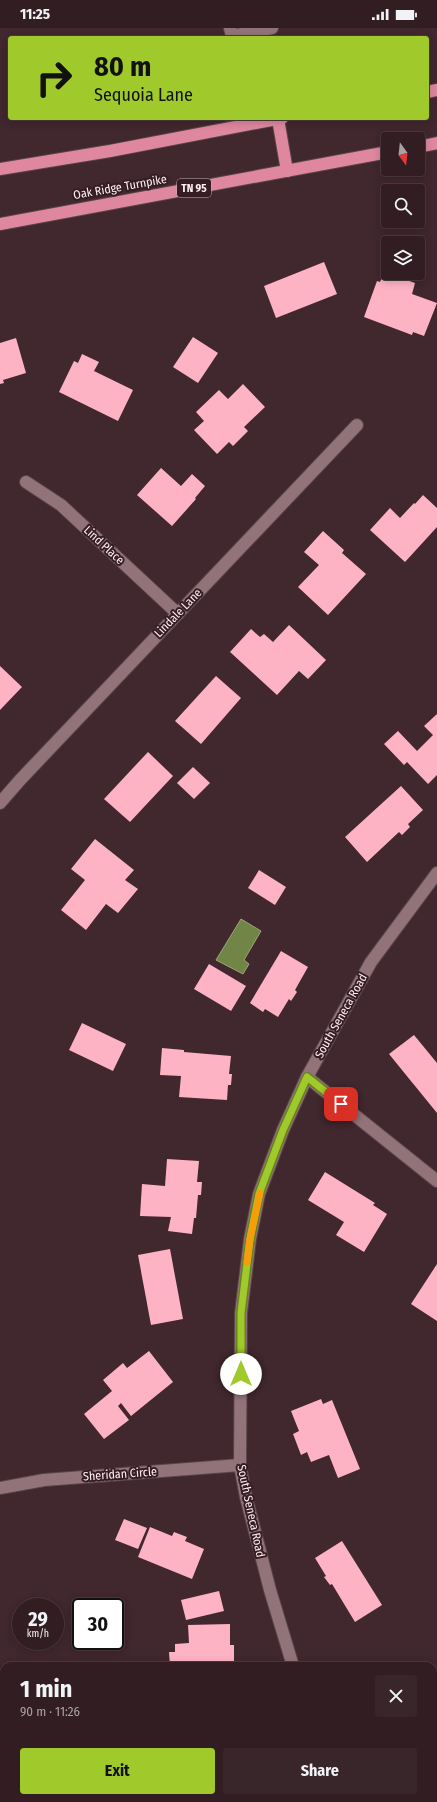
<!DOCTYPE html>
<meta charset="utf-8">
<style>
:root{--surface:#311d22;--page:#39262a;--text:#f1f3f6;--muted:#a8a2a5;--line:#4c3b40;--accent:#a0c92b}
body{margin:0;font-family:"Fira Sans Condensed",sans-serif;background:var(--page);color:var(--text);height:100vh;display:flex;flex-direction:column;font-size:15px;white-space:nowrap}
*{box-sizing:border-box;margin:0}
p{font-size:13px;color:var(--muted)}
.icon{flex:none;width:22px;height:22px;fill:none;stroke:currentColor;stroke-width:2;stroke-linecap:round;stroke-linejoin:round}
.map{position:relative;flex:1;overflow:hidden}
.panel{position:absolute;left:0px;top:1634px;width:437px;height:140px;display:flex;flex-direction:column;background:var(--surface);border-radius:12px 12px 0 0;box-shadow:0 2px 10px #0003,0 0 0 1px var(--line)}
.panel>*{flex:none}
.hud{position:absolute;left:8px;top:8px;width:421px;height:84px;border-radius:4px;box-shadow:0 2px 10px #0003,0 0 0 1px var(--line);background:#a0c92b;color:#111;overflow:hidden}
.needle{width:26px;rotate:165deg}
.fabs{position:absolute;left:381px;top:104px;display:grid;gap:8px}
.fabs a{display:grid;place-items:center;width:44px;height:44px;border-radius:4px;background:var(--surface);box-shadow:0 2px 10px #0003,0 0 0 1px var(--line);font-size:20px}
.speed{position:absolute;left:12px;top:1570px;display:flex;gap:8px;font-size:20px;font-weight:700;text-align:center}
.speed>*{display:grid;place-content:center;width:52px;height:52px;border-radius:50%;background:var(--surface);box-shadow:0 2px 10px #0003,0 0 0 1px var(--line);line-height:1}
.speed small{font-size:10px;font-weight:400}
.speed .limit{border:2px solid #111;border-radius:6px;background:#fff;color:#111}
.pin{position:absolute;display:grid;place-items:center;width:34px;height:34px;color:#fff;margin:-17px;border-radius:8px;box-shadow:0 2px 6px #0006}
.me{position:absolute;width:44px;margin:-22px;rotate:0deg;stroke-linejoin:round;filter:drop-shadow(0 0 3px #0008)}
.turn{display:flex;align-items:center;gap:14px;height:84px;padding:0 20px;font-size:18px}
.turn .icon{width:52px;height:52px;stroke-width:2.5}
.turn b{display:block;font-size:28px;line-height:34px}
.round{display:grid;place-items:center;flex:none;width:42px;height:42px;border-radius:4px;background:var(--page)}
.summary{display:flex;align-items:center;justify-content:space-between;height:68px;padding:0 20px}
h1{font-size:24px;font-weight:700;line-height:30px}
.action{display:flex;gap:8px;margin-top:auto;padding:8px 20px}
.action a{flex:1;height:46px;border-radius:4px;background:var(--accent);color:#111;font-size:16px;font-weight:700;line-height:46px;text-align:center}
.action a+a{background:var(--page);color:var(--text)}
.status{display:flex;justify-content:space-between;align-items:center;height:28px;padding:0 20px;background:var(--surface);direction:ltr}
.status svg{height:11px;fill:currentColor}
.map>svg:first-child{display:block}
</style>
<div class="status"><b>11:25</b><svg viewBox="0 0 49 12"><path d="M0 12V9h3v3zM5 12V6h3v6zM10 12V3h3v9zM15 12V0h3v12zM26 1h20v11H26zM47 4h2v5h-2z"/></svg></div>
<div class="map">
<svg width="437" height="1774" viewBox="0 0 437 1774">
<rect width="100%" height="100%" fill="#41272e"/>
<path fill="#718547" stroke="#9ba57a" d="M241,891l20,12 -17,29 5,4 -6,10 -27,-14z"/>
<g fill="#feb3c5">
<path d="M324,234l13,32 -61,24 -12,-32z"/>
<path d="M384,244l31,11 -3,11 25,9 -13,33 -11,-4 -1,3 -48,-18 13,-36 3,1z"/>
<path d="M193,309l25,16 -20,30 -25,-16z"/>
<path d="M16,310l10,35 -23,7 1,3 -4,1v-41z"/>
<path d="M82,326l17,8 -5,9 39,19 -15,31 -59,-29 15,-31 4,2z"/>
<path d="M243,356l22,23 -21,20 4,4 -15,15 -4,-4 -12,12 -23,-24 10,-9 -8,-9 23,-22 9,9z"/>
<path d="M161,440l20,18 11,-12 13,12 -10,12 1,1 -24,27 -35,-31z"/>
<path d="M423,467l14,13v19l-32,35 -35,-32 20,-22 10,10 14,-15 1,1z"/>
<path d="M323,503l21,19 -2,3 24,21 -38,41 -30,-28 21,-22 -15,-13z"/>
<path d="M289,597l37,35 -18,19 -9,-8 -22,24 -47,-43 21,-23 9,8 4,-3 9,8z"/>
<path d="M0,638l22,21 -22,23z"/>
<path d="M216,648l25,22 -40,46 -26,-23z"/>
<path d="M437,686v61l-9,9 -21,-22 -3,3 -20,-21 14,-13 19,20 16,-16 -9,-9z"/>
<path d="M148,724l25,24 -43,46 -26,-23z"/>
<path d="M193,739l17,16 -16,16 -17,-16z"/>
<path d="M401,758l22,24 -15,14 2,3 -8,8 -3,-3 -32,30 -22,-25z"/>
<path d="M95,811l39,31 -9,10 13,9 -20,24 -12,-9 -20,26 -25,-20 24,-30 -14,-11z"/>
<path d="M259,842l27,17 -11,18 -27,-17z"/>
<path d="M281,923l27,16 -13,23 2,2 -6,9 -2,-2 -11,18 -13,-8 -2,3 -13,-9z"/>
<path d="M209,936l37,22 -15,25 -37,-22z"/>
<path d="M82,995l44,21 -13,27 -44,-21z"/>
<path d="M414,1007l23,28v50l-48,-59z"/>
<path d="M162,1020l22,2v2l47,4 -2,18h3l-1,11h-3l-1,15 -48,-3 2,-21 -21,-1z"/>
<path d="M167,1131l32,2 -2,21h5l-1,13h-3l-2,23h-2l-2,16 -24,-3 3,-14 -31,-1 2,-32 23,2z"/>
<path d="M325,1144l50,31 -2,2 14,9 -23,38 -28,-17 8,-13 -36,-22z"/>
<path d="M170,1221l13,70 -32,6 -13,-70z"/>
<path d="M437,1236v57l-26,-17z"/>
<path d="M149,1323l24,31 -42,34 -10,-13 -3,3 11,14 -25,19 -20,-25 28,-23 -9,-11 20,-17 4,5z"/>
<path d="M321,1371l2,5 9,-4 28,69 -22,9 -9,-23 -18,7 -4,-10 -6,3 -8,-21 6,-3 -8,-20z"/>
<path d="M124,1491l23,9 -9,21 -23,-9z"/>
<path d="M150,1499l22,9 2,-4 13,5 -2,4 19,8 -12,30 -54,-22z"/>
<path d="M342,1513l40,64 -27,17 -23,-38 -2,1 -6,-8 2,-1 -11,-18z"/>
<path d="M219,1563l5,20 -38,9 -5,-20z"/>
<path d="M230,1596v21h4v21h-64l-1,-14h6v-8l14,-1 -1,-18z"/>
<path d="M433,1642l4,1v40l-4,13z"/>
<path d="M433,1744l4,10v20h-30l2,-4h24z"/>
<path d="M237,1770h42v4h-41z"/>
</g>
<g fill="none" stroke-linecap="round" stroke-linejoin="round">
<defs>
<path id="lane" d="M230,0l2,8 40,-8"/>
<g id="street">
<path d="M26,454l35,23 117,109"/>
<path d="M0,775l20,-23 337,-355"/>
<path d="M307,1049l130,104"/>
<path d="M0,1460l44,-8 196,-15"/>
<path d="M293,1638l-23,-76 -24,-93 -6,-32 1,-152 9,-74 9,-45 24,-64 24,-53 64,-115 66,-89"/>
<path d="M337,1770l1,4"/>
</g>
<g id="highway">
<path d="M427,64l10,-2"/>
<path d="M278,91l9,52"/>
<path d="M418,119l19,-4"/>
<path d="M0,141l110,-18 172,-33"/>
<path d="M0,196l388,-72"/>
</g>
</defs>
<use href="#lane" stroke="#5a454b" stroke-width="14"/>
<use href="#street" stroke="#5a454b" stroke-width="14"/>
<use href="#highway" stroke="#5a454b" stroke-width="14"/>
<use href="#lane" stroke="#92737a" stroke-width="12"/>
<use href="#street" stroke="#92737a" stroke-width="12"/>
<use href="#highway" stroke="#df879e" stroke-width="12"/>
</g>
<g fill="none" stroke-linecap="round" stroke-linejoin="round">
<defs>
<path id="route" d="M241,1346v-61l9,-74 9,-45 24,-64 24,-53 34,27"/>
</defs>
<use href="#route" stroke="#68831c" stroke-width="10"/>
<use href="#route" stroke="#a0c92b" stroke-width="7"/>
<path stroke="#f59e0b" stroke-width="7" d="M247,1234l3,-23 10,-46"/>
</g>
<g text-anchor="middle" stroke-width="4" stroke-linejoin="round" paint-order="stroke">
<rect fill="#361d24" stroke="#c1b0b4" stroke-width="1" x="177" y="151" width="34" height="18" rx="3"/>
<g font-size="11" font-weight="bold" fill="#fdeff2">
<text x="194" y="164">TN 95</text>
</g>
<g font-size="12" fill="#fdeff2" stroke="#361d24">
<text transform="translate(120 159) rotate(-10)" y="4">Oak Ridge Turnpike</text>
<text transform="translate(104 517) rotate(43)" y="4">Lind Place</text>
<text transform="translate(178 585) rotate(-46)" y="4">Lindale Lane</text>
<text transform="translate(341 988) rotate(-61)" y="4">South Seneca Road</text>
<text transform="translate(120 1446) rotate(-4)" y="4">Sheridan Circle</text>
<text transform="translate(251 1483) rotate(78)" y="4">South Seneca Road</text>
</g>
</g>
</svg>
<div class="fabs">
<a><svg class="needle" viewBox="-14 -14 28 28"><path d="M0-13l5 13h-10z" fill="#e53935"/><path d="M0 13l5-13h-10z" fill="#a8a2a5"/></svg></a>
<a><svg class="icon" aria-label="search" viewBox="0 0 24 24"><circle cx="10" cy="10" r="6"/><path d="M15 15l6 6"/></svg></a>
<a><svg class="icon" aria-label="layers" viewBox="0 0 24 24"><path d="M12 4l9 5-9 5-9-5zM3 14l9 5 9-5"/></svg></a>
</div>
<div class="speed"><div>29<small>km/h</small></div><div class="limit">30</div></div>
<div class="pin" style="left:341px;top:1076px;background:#d93025"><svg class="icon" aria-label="arrive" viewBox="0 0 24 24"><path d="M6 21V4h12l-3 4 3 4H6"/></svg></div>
<svg class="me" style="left:241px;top:1346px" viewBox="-20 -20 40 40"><circle r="19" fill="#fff"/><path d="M0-13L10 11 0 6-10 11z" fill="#a0c92b"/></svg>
<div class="hud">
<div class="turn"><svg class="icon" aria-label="right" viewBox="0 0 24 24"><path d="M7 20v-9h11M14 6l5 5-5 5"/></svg><div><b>80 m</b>Sequoia Lane</div></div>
</div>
<section class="panel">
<div class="summary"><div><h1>1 min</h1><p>90 m · 11:26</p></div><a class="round"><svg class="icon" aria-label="close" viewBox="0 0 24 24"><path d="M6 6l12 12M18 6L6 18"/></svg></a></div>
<div class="action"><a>Exit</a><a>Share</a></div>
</section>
</div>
